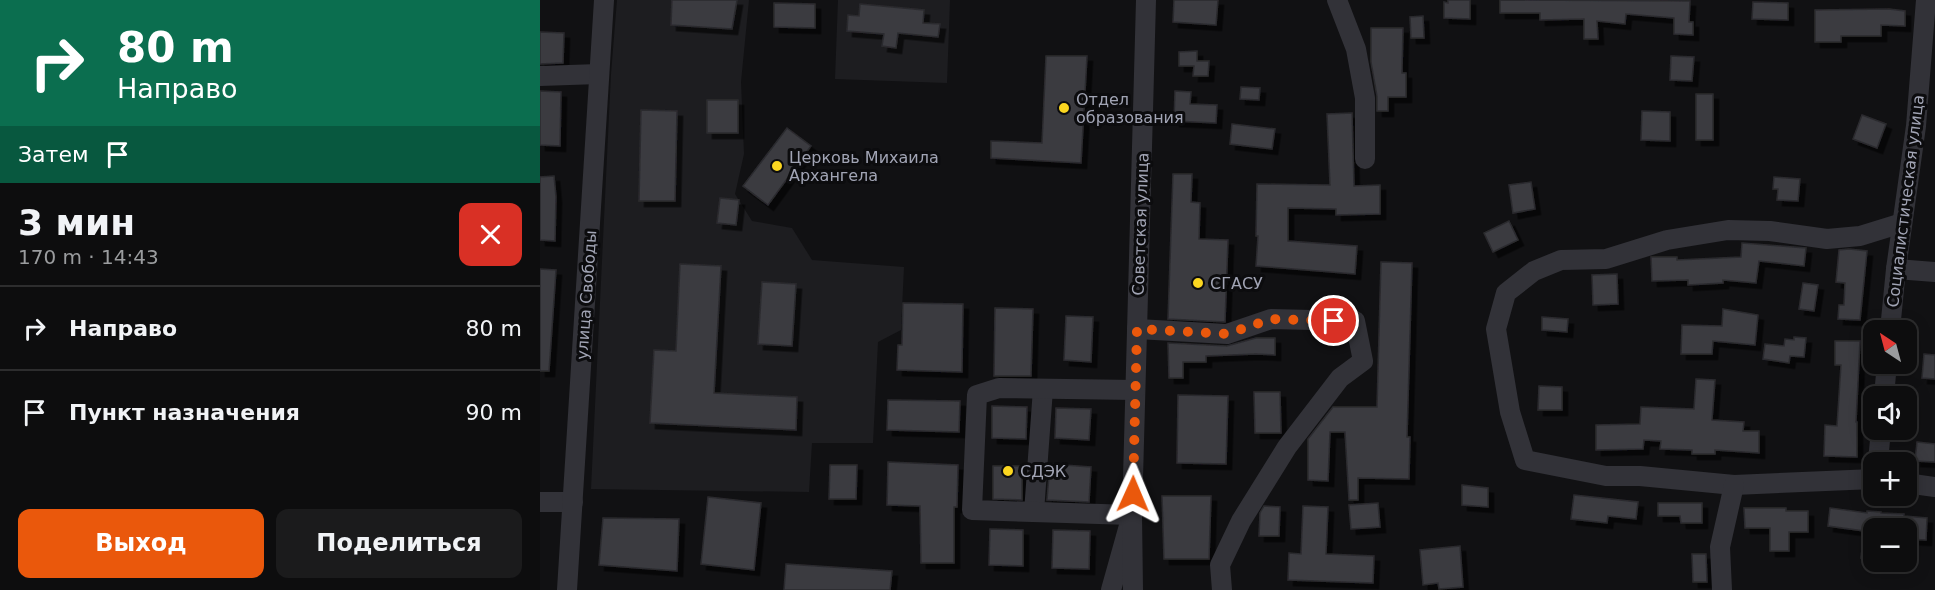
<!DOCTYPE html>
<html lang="ru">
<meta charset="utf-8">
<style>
:root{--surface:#0d0d0e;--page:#1b1b1c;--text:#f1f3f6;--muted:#9a9c9e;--line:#2d2d2e;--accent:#ea580c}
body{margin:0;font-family:"DejaVu Sans",sans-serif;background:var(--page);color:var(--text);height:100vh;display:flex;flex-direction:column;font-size:22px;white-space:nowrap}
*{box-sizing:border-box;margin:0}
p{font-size:20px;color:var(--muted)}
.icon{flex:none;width:33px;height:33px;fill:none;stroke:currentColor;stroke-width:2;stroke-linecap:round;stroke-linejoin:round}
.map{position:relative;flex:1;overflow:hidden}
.side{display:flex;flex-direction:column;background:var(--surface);width:540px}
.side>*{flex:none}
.banner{background:#0b6e4f;color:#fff;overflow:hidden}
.needle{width:39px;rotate:324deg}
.controls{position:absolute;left:1323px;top:320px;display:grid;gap:12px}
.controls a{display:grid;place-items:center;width:54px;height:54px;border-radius:12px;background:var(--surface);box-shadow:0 3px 15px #0003,0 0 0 2px var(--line);font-size:30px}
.pin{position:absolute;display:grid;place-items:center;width:51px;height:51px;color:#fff;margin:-26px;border:3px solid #fff;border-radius:50%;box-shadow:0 2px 6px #0007}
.me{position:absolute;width:66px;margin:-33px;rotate:1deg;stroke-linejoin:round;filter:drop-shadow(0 0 4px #0008)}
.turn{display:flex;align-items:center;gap:21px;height:126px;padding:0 18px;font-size:27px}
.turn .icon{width:78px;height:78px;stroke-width:2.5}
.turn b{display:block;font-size:42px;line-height:51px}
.then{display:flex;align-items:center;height:57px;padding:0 18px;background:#0003;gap:12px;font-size:22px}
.round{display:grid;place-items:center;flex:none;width:63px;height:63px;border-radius:12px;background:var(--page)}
.summary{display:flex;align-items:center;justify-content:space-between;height:102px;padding:0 18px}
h1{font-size:36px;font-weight:700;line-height:45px}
.cta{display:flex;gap:12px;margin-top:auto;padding:12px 18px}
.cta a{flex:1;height:69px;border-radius:12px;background:var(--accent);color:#fff;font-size:24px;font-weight:700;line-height:69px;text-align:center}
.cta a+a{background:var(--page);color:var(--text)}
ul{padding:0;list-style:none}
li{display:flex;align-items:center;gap:18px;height:84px;padding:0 18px;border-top:2px solid var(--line)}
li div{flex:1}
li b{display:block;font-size:22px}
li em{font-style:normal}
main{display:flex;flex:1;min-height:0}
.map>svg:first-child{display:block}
</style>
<main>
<section class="side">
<div class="banner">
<div class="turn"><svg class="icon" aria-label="right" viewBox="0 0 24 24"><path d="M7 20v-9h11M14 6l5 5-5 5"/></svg><div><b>80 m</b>Направо</div></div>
<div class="then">Затем<svg class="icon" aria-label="arrive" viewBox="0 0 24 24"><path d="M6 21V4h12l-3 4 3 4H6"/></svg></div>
</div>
<div class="summary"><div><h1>3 мин</h1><p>170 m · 14:43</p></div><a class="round" style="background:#d93025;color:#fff"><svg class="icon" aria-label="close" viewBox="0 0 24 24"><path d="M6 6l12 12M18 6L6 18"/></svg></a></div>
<ul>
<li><svg class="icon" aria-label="right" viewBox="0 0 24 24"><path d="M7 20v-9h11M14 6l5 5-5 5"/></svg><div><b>Направо</b></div><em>80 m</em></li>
<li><svg class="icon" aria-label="arrive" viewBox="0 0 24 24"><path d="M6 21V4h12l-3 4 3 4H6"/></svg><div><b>Пункт назначения</b></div><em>90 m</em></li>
</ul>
<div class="cta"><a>Выход</a><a>Поделиться</a></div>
</section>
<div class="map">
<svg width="1395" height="590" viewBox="0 0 1395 590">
<defs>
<filter id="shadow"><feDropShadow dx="5.5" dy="5.5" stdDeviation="0" flood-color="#0009"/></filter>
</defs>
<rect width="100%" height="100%" fill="#111113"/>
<g fill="#1d1d20">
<path d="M77,0h132l-8,82 3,72 -9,40 17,27 40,7 20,32 92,7 -3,63 -23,12 -5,101h-61l-3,49 -218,-3 20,-415z"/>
<path d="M298,0h112l-3,83 -112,-4z"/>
</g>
<g fill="#3a3b40" stroke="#2c2b2f" stroke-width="1.5" filter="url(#shadow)">
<path d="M132,0h65l-5,29 -61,-4z"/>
<path d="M634,0h44l-2,25 -43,-3z"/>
<path d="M908,0h22v19l-26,-1v-16l4,1z"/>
<path d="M960,0l190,1 -1,21h4v13l-19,-1v-16l-48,-4 -1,10 -28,-3 1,18h-14v-20l-44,1v-7h-40z"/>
<path d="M1213,2l35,1v17l-36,-1z"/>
<path d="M234,3l41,1v24l-41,-1z"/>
<path d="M320,4l64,6 -1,13 17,1 -2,13 -40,-4 -2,15 -14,-2 2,-12 -37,-3 1,-16 11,1z"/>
<path d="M1349,9l16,2v15l-24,-1v11h-40v6h-26v-32z"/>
<path d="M883,16l1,22h-13l-1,-21z"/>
<path d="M831,28h32l-1,45h4v24h-18v14h-11v-15l-6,-34z"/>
<path d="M0,32l24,1 -1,30 -23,1z"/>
<path d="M657,51v10h12l-1,15h-15l1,-10h-15v-14z"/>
<path d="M506,56h41l-6,107 -90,-5v-17l51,2z"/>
<path d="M1131,56l23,1 -2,24 -22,-1z"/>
<path d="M701,87l19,1 -1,12 -19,-1z"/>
<path d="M0,91l21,1 -1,54 -20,-1z"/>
<path d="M635,91l16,1 -1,12 27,1 -1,18 -42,-2z"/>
<rect x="1156" y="94" width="17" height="46"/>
<rect x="167" y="100" width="31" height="33"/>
<path d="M101,110l36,1 -2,90h-36z"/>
<path d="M1102,111l28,1v29l-29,-1z"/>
<path d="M812,113l2,73 26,-1v29l-44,1v-6l-48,-1v33l69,5 -2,28 -99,-8 2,-30h-2l1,-52 73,1 -3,-71z"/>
<path d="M1322,115l24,9 -9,24 -24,-9z"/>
<path d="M692,124l43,5 -3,20 -42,-5z"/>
<path d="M247,128l24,18 -43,59 -25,-19z"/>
<path d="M633,174h19l-1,28 9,1 -1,36 29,1 -3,82 -57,-3z"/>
<path d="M14,176l2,21 -1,44 -15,-1v-63z"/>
<path d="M1234,177l26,2 -2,22 -21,-1 1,-11h-5z"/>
<path d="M991,182l4,27 -22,4 -4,-28z"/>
<path d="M180,198l19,2 -3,25 -19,-2z"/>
<path d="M969,221l9,19 -25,12 -9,-19z"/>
<path d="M1202,243l64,5 -2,18 -45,-5 -3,22 -33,-3v3l-35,2v-5l-36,1 -1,-24h26v3l64,-3z"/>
<path d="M1309,249l18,2 -7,69 -22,-1 1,-14h5l1,-22 -9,-1 3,-32z"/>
<path d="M841,262l31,1 -5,174h3l-1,42 -51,-1v22h-9l-4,-68h-15l-2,49 -20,-1v-41l25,-32h44z"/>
<path d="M140,264l41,2 -7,127 83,4 -1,33 -146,-7 4,-73 22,1z"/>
<path d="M0,269l16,1 -7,101h-9z"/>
<path d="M1077,274l1,30 -25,1 -1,-30z"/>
<path d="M222,282l34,2 -4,62 -34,-2z"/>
<path d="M1263,283l15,2 -4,26 -15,-2z"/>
<path d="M363,303l60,1 -1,68 -65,-2 1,-25h4z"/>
<path d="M455,308l38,1 -2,67h-37z"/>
<path d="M1183,309l35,6 -3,30 -42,-4 -1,13h-31l1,-29 40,1z"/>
<path d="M526,316l27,1 -2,45 -27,-2z"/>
<path d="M1002,317l26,2 -1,13 -25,-2z"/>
<path d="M1254,337l12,1 -2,19 -14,-1 -1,7 -26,-4 2,-15 19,2 1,-7 9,1z"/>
<path d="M716,338h19v17l-19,-1 -50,2v6h-23v16h-14l-1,-35 59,3z"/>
<path d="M1295,341h25l-4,81h1v35l-33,-1 1,-31 12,1 4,-61h-6z"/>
<path d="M1384,354l11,1v24l-13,-1z"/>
<path d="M1156,379l19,1 -3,40 32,2 -1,9h16v22l-44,-3v4h-23v-4l-32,-1 1,-8 -17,-1 -1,9 -47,1v-25l44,-1 1,-17 53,2z"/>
<path d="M999,386l23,1v23h-24z"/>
<path d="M714,392h26l1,41h-26z"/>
<path d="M638,395l50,1 -2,68 -49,-1z"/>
<path d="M348,400l72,1 -1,31 -72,-2z"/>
<path d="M452,406l35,1 -1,32 -34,-1z"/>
<path d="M516,408l35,1 -2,31 -34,-2z"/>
<path d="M1377,442l18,2v18l-20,-1z"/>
<path d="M348,462l70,3 -1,42h-3v56h-33l-1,-57 -33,-1z"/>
<path d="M510,464l41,3 -2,35 -42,-2z"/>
<path d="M290,465h27l-1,34h-27z"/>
<path d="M453,466h29v34l-29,-1z"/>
<path d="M922,485l26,3v19l-26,-2z"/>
<path d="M1034,495l64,7 -2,17 -28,-3 -1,7 -36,-4z"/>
<path d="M622,496h49l-2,63h-45z"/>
<path d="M168,497l53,6 -7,67 -53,-6z"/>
<path d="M838,503l2,24 -29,2 -2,-24z"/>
<path d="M1118,503h44v20h-21l-1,-7h-22z"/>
<path d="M724,506l16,1 -1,29h-20l1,-23z"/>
<path d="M763,506l25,1 -2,47 48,2 -1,27 -85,-3 1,-27 12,1z"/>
<path d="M1204,508h42v3h22v21h-19v19h-19v-23h-25z"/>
<path d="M1290,508l37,5v-2l14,1v1l23,1v2l23,2 -1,22 -20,-1v-11h-32v32l-13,-2 3,-27 -36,-5z"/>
<path d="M63,518l76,1 -2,52 -78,-6z"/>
<path d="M450,529l33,1v36l-34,-1z"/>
<path d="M513,530l37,1 -1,38 -37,-1z"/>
<path d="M920,546l3,41 -24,2 -1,-6 -15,2 -3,-35z"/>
<path d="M1152,554h14l1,28h-14z"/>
<path d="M246,564l106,7 -2,19h-106z"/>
</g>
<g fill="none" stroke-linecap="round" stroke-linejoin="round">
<g stroke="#323238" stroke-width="20">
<path d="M797,0l19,49 9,49v61"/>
<path d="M0,76l59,-2"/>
<path d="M1356,269l39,3"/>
<path d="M597,329l90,5 44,-15 84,2 8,40 -23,17 -53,69 -46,74 -21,44 2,25"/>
<path d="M1350,330l6,-61 20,-143 10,-126"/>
<path d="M1344,396l3,-33"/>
<path d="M1338,462l3,-33"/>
<path d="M1334,479l-140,6 -94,-9h-34l-81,-16 -15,-48 -14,-83 10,-36 28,-22 27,-11 45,-1 61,-19 61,-10 42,1 57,8 33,-3 42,-13"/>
<path d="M1366,483l29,4"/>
<path d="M0,502h33"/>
<path d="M494,512l9,-123"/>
<path d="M27,590l37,-590"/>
<path d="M571,590l21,-75 14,-515"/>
<path d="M593,590l-1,-75 -160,-5 5,-115 22,-7 136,2"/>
<path d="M1182,590l-2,-43 14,-62"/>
</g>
</g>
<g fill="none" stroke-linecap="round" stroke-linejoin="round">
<path stroke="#ea580c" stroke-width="10" stroke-dasharray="0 18" d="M593,494l4,-165 90,5 44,-15 63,2"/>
</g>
<g fill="#fbd620" stroke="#0c0c0e" stroke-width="2">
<circle cx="524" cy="108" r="6"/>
<circle cx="237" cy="166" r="6"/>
<circle cx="658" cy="283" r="6"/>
<circle cx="468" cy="471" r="6"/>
</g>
<g text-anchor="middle" stroke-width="6" stroke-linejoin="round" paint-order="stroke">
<g font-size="16" fill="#a1a4b4" stroke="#0c0c0e" text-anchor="start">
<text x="536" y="105">Отдел<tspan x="536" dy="18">образования</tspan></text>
<text x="249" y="163">Церковь Михаила<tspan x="249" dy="18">Архангела</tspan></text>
<text x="670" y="289">СГАСУ</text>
<text x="480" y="477">СДЭК</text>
</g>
<g font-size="16" fill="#a1a4b4" stroke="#0c0c0e">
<text transform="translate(1365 201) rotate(-83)" y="6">Социалистическая улица</text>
<text transform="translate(600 224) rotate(-88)" y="6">Советская улица</text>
<text transform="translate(46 295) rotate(-86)" y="6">улица Свободы</text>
</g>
</g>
</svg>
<div class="controls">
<a><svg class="needle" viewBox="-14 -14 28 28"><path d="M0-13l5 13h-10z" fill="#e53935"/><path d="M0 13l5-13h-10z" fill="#9a9c9e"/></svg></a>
<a><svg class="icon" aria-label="sound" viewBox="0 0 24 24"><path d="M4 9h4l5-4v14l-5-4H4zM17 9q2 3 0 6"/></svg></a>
<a>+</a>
<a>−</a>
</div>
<div class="pin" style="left:794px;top:321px;background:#d93025"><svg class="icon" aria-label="arrive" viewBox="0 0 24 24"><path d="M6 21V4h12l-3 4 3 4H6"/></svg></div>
<svg class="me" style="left:593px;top:494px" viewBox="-20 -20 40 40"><path d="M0-17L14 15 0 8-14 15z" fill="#ea580c" stroke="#fff" stroke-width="4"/></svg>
</div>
</main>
